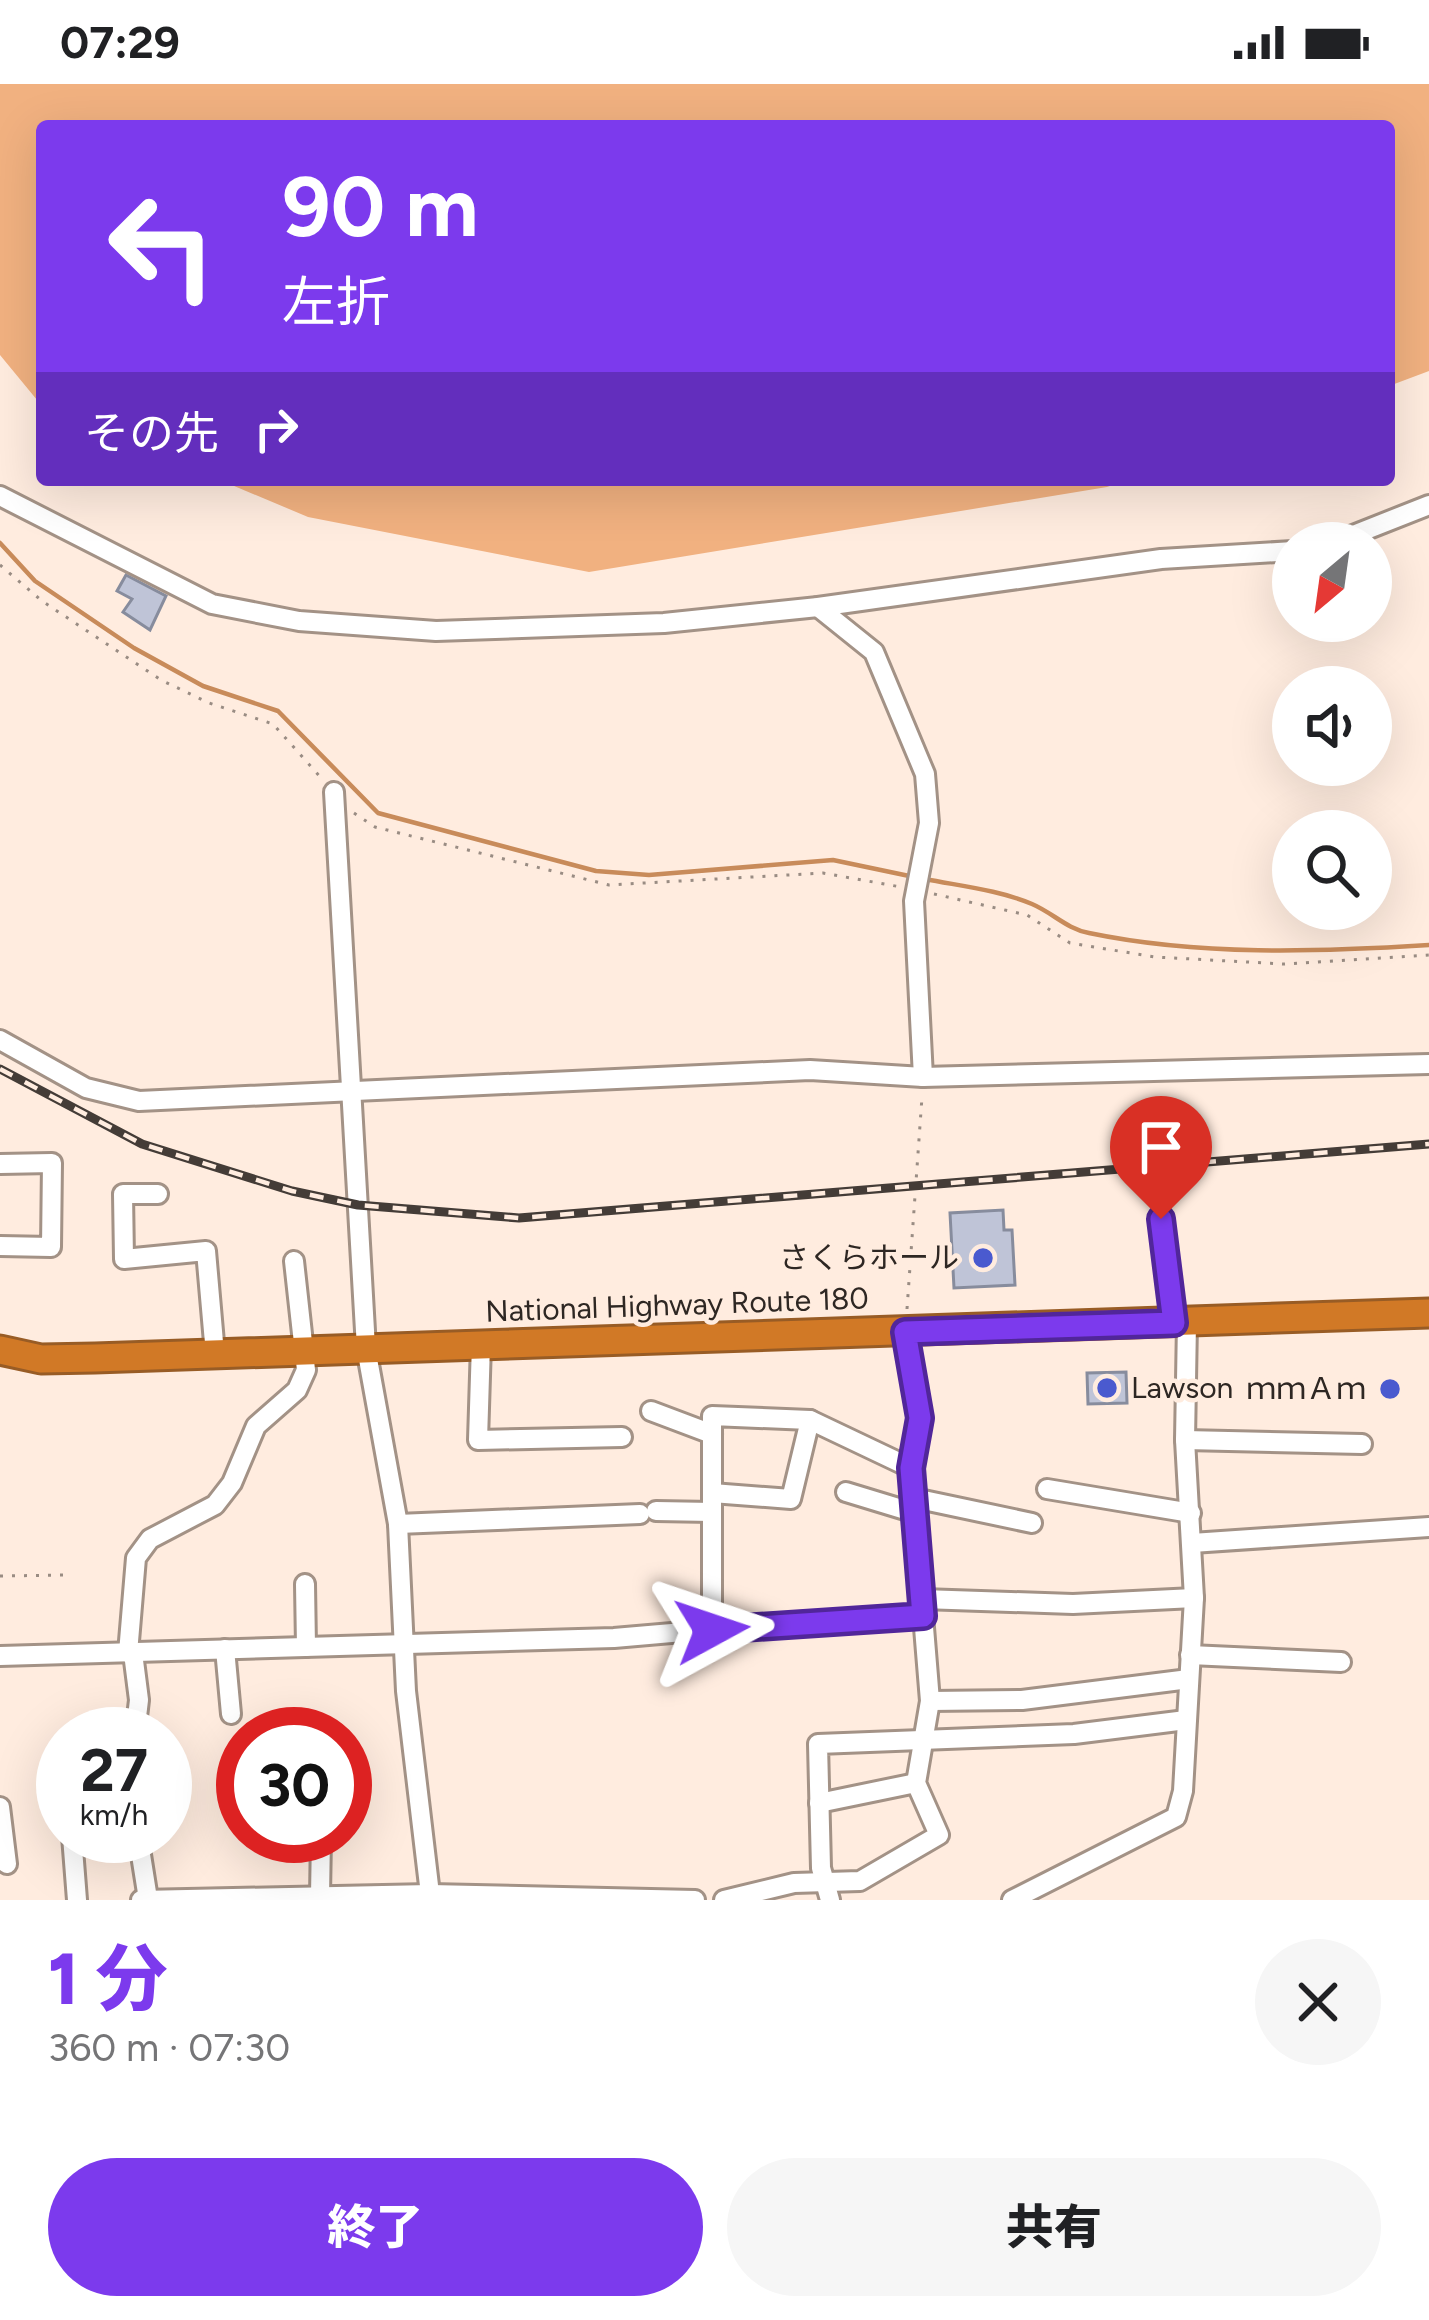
<!DOCTYPE html>
<html lang="ja">
<meta charset="utf-8">
<style>
:root{--surface:#fff;--page:#f6f6f6;--text:#202124;--muted:#757577;--accent:#7c3aed}
body{margin:0;font-family:Figtree,"Noto Sans JP",sans-serif;background:var(--page);color:var(--text);height:100vh;display:flex;flex-direction:column;font-size:45px;white-space:nowrap}
*{box-sizing:border-box;margin:0}
p{font-size:39px;color:var(--muted)}
.icon{flex:none;width:66px;height:66px;fill:none;stroke:currentColor;stroke-width:2;stroke-linecap:round;stroke-linejoin:round}
.map{position:relative;height:1816px;overflow:hidden}
.sheet{display:flex;flex-direction:column;background:var(--surface);flex:1}
.sheet>*{flex:none}
.top-card{position:absolute;left:36px;top:36px;width:1359px;height:366px;border-radius:12px;box-shadow:0 12px 48px #0002;background:#7c3aed;color:#fff;overflow:hidden}
.needle{width:78px;rotate:209deg}
.buttons{position:absolute;left:1272px;top:438px;display:grid;gap:24px}
.buttons a{display:grid;place-items:center;width:120px;height:120px;border-radius:50%;background:var(--surface);box-shadow:0 12px 48px #0002;font-size:60px}
.speed{position:absolute;left:36px;top:1623px;display:flex;gap:24px;font-size:60px;font-weight:700;text-align:center}
.speed>*{display:grid;place-content:center;width:156px;height:156px;border-radius:50%;background:var(--surface);box-shadow:0 12px 48px #0002;line-height:1}
.speed small{font-size:30px;font-weight:400}
.speed .limit{border:18px solid #d22;background:#fff;color:#111}
.pin{position:absolute;display:grid;place-items:center;width:102px;height:102px;color:#fff;margin:-123px -51px;border-radius:50% 50% 50% 0;rotate:-45deg;box-shadow:0 0 12px #0007}
.pin .icon{rotate:45deg}
.me{position:absolute;width:132px;margin:-66px;rotate:85deg;stroke-linejoin:round;filter:drop-shadow(0 0 9px #0008)}
.turn{display:flex;align-items:center;gap:42px;height:252px;padding:0 48px;font-size:54px}
.turn .icon{width:156px;height:156px;stroke-width:2.5}
.turn b{display:block;font-size:84px;line-height:102px}
.then{display:flex;align-items:center;height:114px;padding:0 48px;background:#0003;gap:24px;font-size:45px}
.round{display:grid;place-items:center;flex:none;width:126px;height:126px;border-radius:63px;background:var(--page)}
.headline{display:flex;align-items:center;justify-content:space-between;height:204px;padding:0 48px}
h1{font-size:72px;font-weight:800;line-height:90px;color:var(--accent)}
.action{display:flex;gap:24px;margin-top:auto;padding:24px 48px}
.action a{flex:1;height:138px;border-radius:72px;background:var(--accent);color:#fff;font-size:48px;font-weight:800;line-height:138px;text-align:center}
.action a+a{background:var(--page);color:var(--text)}
.status{display:flex;justify-content:space-between;align-items:center;height:84px;padding:0 60px;background:var(--surface);direction:ltr}
.status svg{height:33px;fill:currentColor}
.map>svg:first-child{display:block}
</style>
<div class="status"><b>07:29</b><svg viewBox="0 0 49 12"><path d="M0 12V9h3v3zM5 12V6h3v6zM10 12V3h3v9zM15 12V0h3v12zM26 1h20v11H26zM47 4h2v5h-2z"/></svg></div>
<div class="map">
<svg width="1429" height="1816" viewBox="0 0 1429 1816">
<rect width="100%" height="100%" fill="#ffecdf"/>
<g fill="#f1b180">
<path d="M0,0h1429v287l-40,15v-260h-1347v280l-42,-51z"/>
<path d="M220,396h907l-20,7 -518,85 -281,-55z"/>
</g>
<g fill="none" stroke-linecap="round" stroke-linejoin="round">
<g stroke="#c88b5a" stroke-width="4.5">
<path d="M0,459l35,38 99,67 69,38 75,25 100,102 218,58 53,4 184,-15 81,17"/>
<path d="M925,795c35,7 74,11 107,25 21,9 35,25 57,29 110,23 228,19 340,12"/>
</g>
</g>
<g fill="#bfc4d7" stroke="#878c9d" stroke-width="3">
<path d="M126,491l40,21 -16,34 -27,-18 9,-13 -15,-8z"/>
<path d="M1003,1126l1,20h8l3,55 -61,3 -4,-75z"/>
<path d="M1126,1288l1,31 -39,1 -1,-31z"/>
</g>
<g fill="none" stroke-linecap="round" stroke-linejoin="round">
<defs>
<g id="minor">
<path d="M0,412l212,108 87,17 137,10 228,-8 154,-16 343,-48 132,-8"/>
<path d="M1333,459l96,-38"/>
<path d="M818,523l56,45 51,122 4,49 -15,78 9,176"/>
<path d="M334,708l32,556 32,176 8,167 24,203"/>
<path d="M0,956l86,48 53,13 671,-31 113,7 506,-13"/>
<path d="M0,1080l52,-1 -1,84 -51,-1"/>
<path d="M158,1110h-35l1,65 82,-8 9,103"/>
<path d="M1161,1135l13,104"/>
<path d="M481,1260l-3,96 144,-3"/>
<path d="M651,1327l61,23"/>
<path d="M1185,1356l177,4"/>
<path d="M1047,1405l144,24"/>
<path d="M846,1408l69,21"/>
<path d="M712,1409l79,6 19,-79"/>
<path d="M914,1414l118,25"/>
<path d="M656,1427l56,1"/>
<path d="M398,1440l242,-10"/>
<path d="M1192,1459l237,-16"/>
<path d="M305,1500l1,63"/>
<path d="M922,1515l151,5 121,-6"/>
<path d="M712,1546v-214l98,4 101,48"/>
<path d="M225,1565l6,65"/>
<path d="M128,1569l8,-95 14,-19 65,-34 17,-22 24,-57 41,-36 9,-20 -12,-109"/>
<path d="M133,1569l6,47 -4,34"/>
<path d="M1190,1571l151,7"/>
<path d="M0,1572l614,-18 185,-16 124,-6"/>
<path d="M930,1617l92,-1 167,-21"/>
<path d="M819,1719l97,-20"/>
<path d="M0,1723l7,57"/>
<path d="M72,1752l5,64"/>
<path d="M138,1752l10,63"/>
<path d="M320,1812l1,-60"/>
<path d="M141,1816l289,-6 265,6"/>
<path d="M724,1816l70,-17 66,-2 79,-46 -23,-52 14,-82 -19,-233 9,-50 -15,-86"/>
<path d="M830,1816l-9,-32 -3,-124 256,-10 112,-14"/>
<path d="M1012,1816l164,-83 7,-26 11,-193 -9,-158 2,-118"/>
</g>
<path id="highway" d="M0,1266l41,9 54,-1 1334,-45"/>
</defs>
<use href="#minor" stroke="#a39286" stroke-width="24"/>
<use href="#highway" stroke="#985c25" stroke-width="33"/>
<g stroke="#998c83" stroke-width="3" stroke-dasharray="3 9" stroke-linecap="butt">
<path d="M0,481l42,36 119,79 48,23 64,21 50,56"/>
<path d="M354,729l21,14 234,58 214,-12 78,14"/>
<path d="M934,810l93,21 43,28 85,14 129,7 145,-9"/>
<path d="M907,1225l15,-212"/>
<path d="M0,1492l67,-1"/>
</g>
<use href="#minor" stroke="#fff" stroke-width="18"/>
<use href="#highway" stroke="#d17926" stroke-width="27"/>
<defs>
<path id="rail" d="M0,985l142,75 150,47 66,14 161,13 910,-74"/>
</defs>
<use href="#rail" stroke="#443c37" stroke-width="9"/>
<use href="#rail" stroke="#ffecdf" stroke-width="4.5" stroke-dasharray="14" stroke-linecap="butt"/>
</g>
<g fill="none" stroke-linecap="round" stroke-linejoin="round">
<defs>
<path id="route" d="M712,1546l211,-14 -12,-148 9,-50 -15,-86 269,-9 -13,-104"/>
</defs>
<use href="#route" stroke="#51269a" stroke-width="30"/>
<use href="#route" stroke="#7c3aed" stroke-width="21"/>
</g>
<g fill="#4a5acf" stroke="#ffecdf" stroke-width="4.5">
<circle cx="983" cy="1174" r="12"/>
<circle cx="1107" cy="1304" r="12"/>
<circle cx="1390" cy="1305" r="12"/>
</g>
<g text-anchor="middle" stroke-width="9" stroke-linejoin="round" paint-order="stroke">
<g font-size="30" fill="#2e2723" stroke="#ffecdf" text-anchor="end">
<text x="959" y="1184">さくらホール</text>
<text x="1131" y="1314" text-anchor="start">Lawson</text>
<text x="1366" y="1315">ｍｍＡｍ</text>
</g>
<g font-size="30" fill="#2e2723" stroke="#ffecdf">
<text transform="translate(677 1221) rotate(-2)" y="10">National Highway Route 180</text>
</g>
</g>
</svg>
<div class="buttons">
<a><svg class="needle" viewBox="-14 -14 28 28"><path d="M0-13l5 13h-10z" fill="#e53935"/><path d="M0 13l5-13h-10z" fill="#757577"/></svg></a>
<a><svg class="icon" aria-label="sound" viewBox="0 0 24 24"><path d="M4 9h4l5-4v14l-5-4H4zM17 9q2 3 0 6"/></svg></a>
<a><svg class="icon" aria-label="search" viewBox="0 0 24 24"><circle cx="10" cy="10" r="6"/><path d="M15 15l6 6"/></svg></a>
</div>
<div class="speed"><div>27<small>km/h</small></div><div class="limit">30</div></div>
<div class="pin" style="left:1161px;top:1135px;background:#d93025"><svg class="icon" aria-label="arrive" viewBox="0 0 24 24"><path d="M6 21V4h12l-3 4 3 4H6"/></svg></div>
<svg class="me" style="left:712px;top:1546px" viewBox="-20 -20 40 40"><path d="M0-17L14 15 0 8-14 15z" fill="#7c3aed" stroke="#fff" stroke-width="4"/></svg>
<div class="top-card">
<div class="turn"><svg class="icon" aria-label="left" viewBox="0 0 24 24"><path d="M17 20v-9H6M10 6l-5 5 5 5"/></svg><div><b>90 m</b>左折</div></div>
<div class="then">その先<svg class="icon" aria-label="right" viewBox="0 0 24 24"><path d="M7 20v-9h11M14 6l5 5-5 5"/></svg></div>
</div>
</div>
<section class="sheet">
<div class="headline"><div><h1>1 分</h1><p>360 m · 07:30</p></div><a class="round"><svg class="icon" aria-label="close" viewBox="0 0 24 24"><path d="M6 6l12 12M18 6L6 18"/></svg></a></div>
<div class="action"><a>終了</a><a>共有</a></div>
</section>
